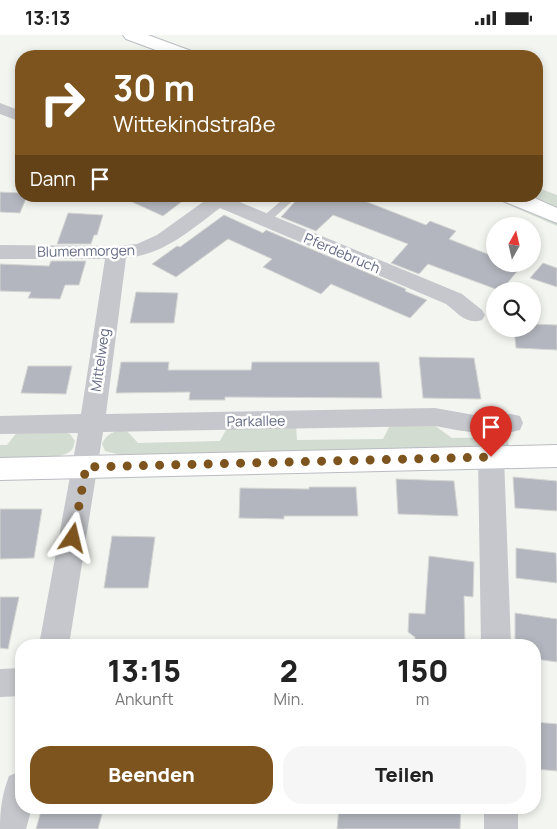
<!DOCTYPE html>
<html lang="de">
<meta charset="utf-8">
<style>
:root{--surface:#fff;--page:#f6f6f6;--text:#222;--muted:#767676;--accent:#7d531e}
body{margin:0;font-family:Manrope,sans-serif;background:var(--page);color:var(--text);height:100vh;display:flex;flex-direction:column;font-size:19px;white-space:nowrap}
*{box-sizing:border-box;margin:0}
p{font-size:16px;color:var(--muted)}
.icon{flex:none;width:28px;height:28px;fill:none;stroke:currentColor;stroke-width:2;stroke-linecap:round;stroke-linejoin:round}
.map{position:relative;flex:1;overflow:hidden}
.sheet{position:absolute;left:15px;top:604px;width:526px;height:175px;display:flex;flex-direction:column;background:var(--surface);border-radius:20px;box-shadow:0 2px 8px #0003}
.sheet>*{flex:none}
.guide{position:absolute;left:15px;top:15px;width:528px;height:152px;border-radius:20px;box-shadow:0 2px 8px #0003;background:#7d531e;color:#fff;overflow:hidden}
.needle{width:32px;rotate:8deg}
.buttons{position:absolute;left:486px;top:182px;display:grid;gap:10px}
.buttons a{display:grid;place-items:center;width:55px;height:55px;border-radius:50%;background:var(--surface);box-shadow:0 2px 8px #0003;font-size:25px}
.pin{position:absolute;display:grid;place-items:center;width:42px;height:42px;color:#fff;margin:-51px -21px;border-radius:50% 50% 50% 0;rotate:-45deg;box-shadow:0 0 5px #0007}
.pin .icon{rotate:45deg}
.me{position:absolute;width:55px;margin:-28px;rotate:10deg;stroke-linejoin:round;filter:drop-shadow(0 0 4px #0008)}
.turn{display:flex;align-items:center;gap:18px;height:105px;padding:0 15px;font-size:22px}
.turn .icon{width:65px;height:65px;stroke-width:2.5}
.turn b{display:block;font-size:35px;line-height:42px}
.then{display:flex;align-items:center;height:48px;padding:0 15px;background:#0003;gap:10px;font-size:19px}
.eta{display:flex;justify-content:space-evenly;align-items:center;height:85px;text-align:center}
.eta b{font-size:30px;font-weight:800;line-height:35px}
.button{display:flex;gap:10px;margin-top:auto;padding:10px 15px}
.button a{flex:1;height:58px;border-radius:20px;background:var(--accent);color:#fff;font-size:20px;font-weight:800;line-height:58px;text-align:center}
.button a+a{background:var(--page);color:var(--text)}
.status{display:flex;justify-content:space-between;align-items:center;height:35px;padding:0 25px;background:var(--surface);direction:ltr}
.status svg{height:14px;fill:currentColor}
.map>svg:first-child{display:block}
</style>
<div class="status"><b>13:13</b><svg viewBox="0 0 49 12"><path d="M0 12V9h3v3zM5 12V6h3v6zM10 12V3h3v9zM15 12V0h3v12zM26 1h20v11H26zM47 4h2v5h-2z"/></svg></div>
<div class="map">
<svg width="557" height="794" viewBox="0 0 557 794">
<rect width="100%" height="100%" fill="#f3f5f0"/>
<g fill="#d2dcd1">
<path d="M536,152l21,8v31l-68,-30h47z"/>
<path d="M390,390h44l18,13 55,-1 2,10 -388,8 -16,-4 -3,-7c5,-11 11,-12 23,-15l13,14 82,-2 7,-13 69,-2 1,14 86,-1z"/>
<path d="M18,396h43l9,3 5,7c-1,2 -1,5 -2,7 -7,14 -58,10 -73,11v-14h7z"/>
</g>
<g fill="#b3b6be" stroke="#d5d6d3">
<path d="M0,157l21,1v3h6l-7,17 -20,-1z"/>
<path d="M119,161h70l-26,20z"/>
<path d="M300,161h52l74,29 4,-4 26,10 -7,8 46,18v7h28l-22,27 -73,-27 -9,10 -28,-11 17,-19 -75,-29 -17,16 -35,-14z"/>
<path d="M68,178l35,2 -6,20h-3l-3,9h-34z"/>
<path d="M224,180l39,18 3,-3 140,59 -1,2 22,9 -17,18 -79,-34 -10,10 -58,-27 9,-8 -44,-20 -52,38 -24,-13 25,-18 3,1z"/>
<path d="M51,226h35l-7,24h-14l-5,14 -32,-1 3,-6 -31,-1v-27l49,2z"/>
<path d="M543,228l14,5v19l-27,-9z"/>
<path d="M136,257l42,1 -4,30h-44z"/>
<path d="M532,289l25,1v25l-41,-2 -2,-19h18z"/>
<path d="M419,322l55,1 7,41 -58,-1z"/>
<path d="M121,327h48l-1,8h83l1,-8h127l3,36 -157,-1v3h-36l1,-8 -74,1z"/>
<path d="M28,331h44l-6,28 -45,-1z"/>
<path d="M513,442l44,4v30l-42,-3z"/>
<path d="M396,444l58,2 4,35 -60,-2z"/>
<path d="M309,452h47l2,29h-74v3l-45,-1 1,-30 69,1z"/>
<path d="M0,474h42l-8,49 -34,1z"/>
<path d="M112,501l43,1 -7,51h-44z"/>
<path d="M516,513l40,5 1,30 -41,-5z"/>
<path d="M429,521l45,6 -1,35 -9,-1 1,47 -5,-1 1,3h-46v-8l-7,-5 1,-19 16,1z"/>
<path d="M0,562h19l-11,52 -8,-1z"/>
<path d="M515,578l42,6v43l-22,-3v-14h-20z"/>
<path d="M535,687l22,2v47l-22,-2z"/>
<path d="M42,772h62l-6,22h-62z"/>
<path d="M339,772h122l-1,22h-123z"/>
</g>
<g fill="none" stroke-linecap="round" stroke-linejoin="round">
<defs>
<g id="secondary">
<path d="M123,0h25l46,17 3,4h-25l-46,-17z"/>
<path d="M500,161h30l27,12v15l-54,-22z"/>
<path d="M557,410v22l-557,13v-22z"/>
</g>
</defs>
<use href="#secondary" stroke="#babcc2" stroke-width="2"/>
<path fill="#c6c7cc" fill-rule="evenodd" d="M287,161h11l-29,26h-8v-4z"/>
<g fill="#c6c7cc" fill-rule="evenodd">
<path d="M0,68l21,8v11l-21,-8z"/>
<path d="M197,161h28l237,98 20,16 3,5 -3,5c-16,5 -24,-7 -36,-16l-226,-96c-31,23 -55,46 -94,50l-20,156 329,-6 39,7 37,-1 9,2 3,7 -3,7c-28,8 -58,1 -85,-4l-332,6 -34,213h-30l39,-212 -78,1v-18l81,-2 24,-155h-105v-14l116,1 21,-2 20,-9 46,-33z"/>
<path d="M491,412l9,3 4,7 7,188h-30l-3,-188 4,-7z"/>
<path d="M21,633v28l-21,1v-28z"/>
<path d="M21,736v36h11l-6,22h-26c0,-20 2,-34 9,-53z"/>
<rect x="484" y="772" width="34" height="22"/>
</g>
<use href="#secondary" fill="#fff" fill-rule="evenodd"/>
</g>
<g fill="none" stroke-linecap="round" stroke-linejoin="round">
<path stroke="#7d531e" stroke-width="9" stroke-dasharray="0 16.2" d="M73,503l13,-71 405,-10"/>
</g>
<g text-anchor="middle" stroke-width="5" stroke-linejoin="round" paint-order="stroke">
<g font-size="14" fill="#626983" stroke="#fff">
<text transform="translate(86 216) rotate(-1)" y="5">Blumenmorgen</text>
<text transform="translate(342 218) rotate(23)" y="5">Pferdebruch</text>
<text transform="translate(100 325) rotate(-82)" y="5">Mittelweg</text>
<text transform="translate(256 386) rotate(-1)" y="5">Parkallee</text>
</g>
</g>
</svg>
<div class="buttons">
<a><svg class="needle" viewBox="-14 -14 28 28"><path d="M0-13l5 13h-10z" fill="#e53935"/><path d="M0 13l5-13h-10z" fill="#767676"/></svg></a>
<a><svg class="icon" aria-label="search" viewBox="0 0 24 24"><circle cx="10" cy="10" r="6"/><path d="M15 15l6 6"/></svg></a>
</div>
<div class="pin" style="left:491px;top:422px;background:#d93025"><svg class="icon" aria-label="arrive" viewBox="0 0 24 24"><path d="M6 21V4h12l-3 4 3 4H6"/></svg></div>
<svg class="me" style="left:73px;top:503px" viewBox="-20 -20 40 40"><path d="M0-17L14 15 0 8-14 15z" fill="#7d531e" stroke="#fff" stroke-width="4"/></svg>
<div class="guide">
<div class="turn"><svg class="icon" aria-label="right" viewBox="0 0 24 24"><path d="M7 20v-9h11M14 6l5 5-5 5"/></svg><div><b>30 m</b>Wittekindstraße</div></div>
<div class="then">Dann<svg class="icon" aria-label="arrive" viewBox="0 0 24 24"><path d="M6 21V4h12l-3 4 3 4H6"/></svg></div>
</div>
<section class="sheet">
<div class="eta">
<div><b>13:15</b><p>Ankunft</p></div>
<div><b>2</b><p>Min.</p></div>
<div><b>150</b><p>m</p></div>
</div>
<div class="button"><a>Beenden</a><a>Teilen</a></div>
</section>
</div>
